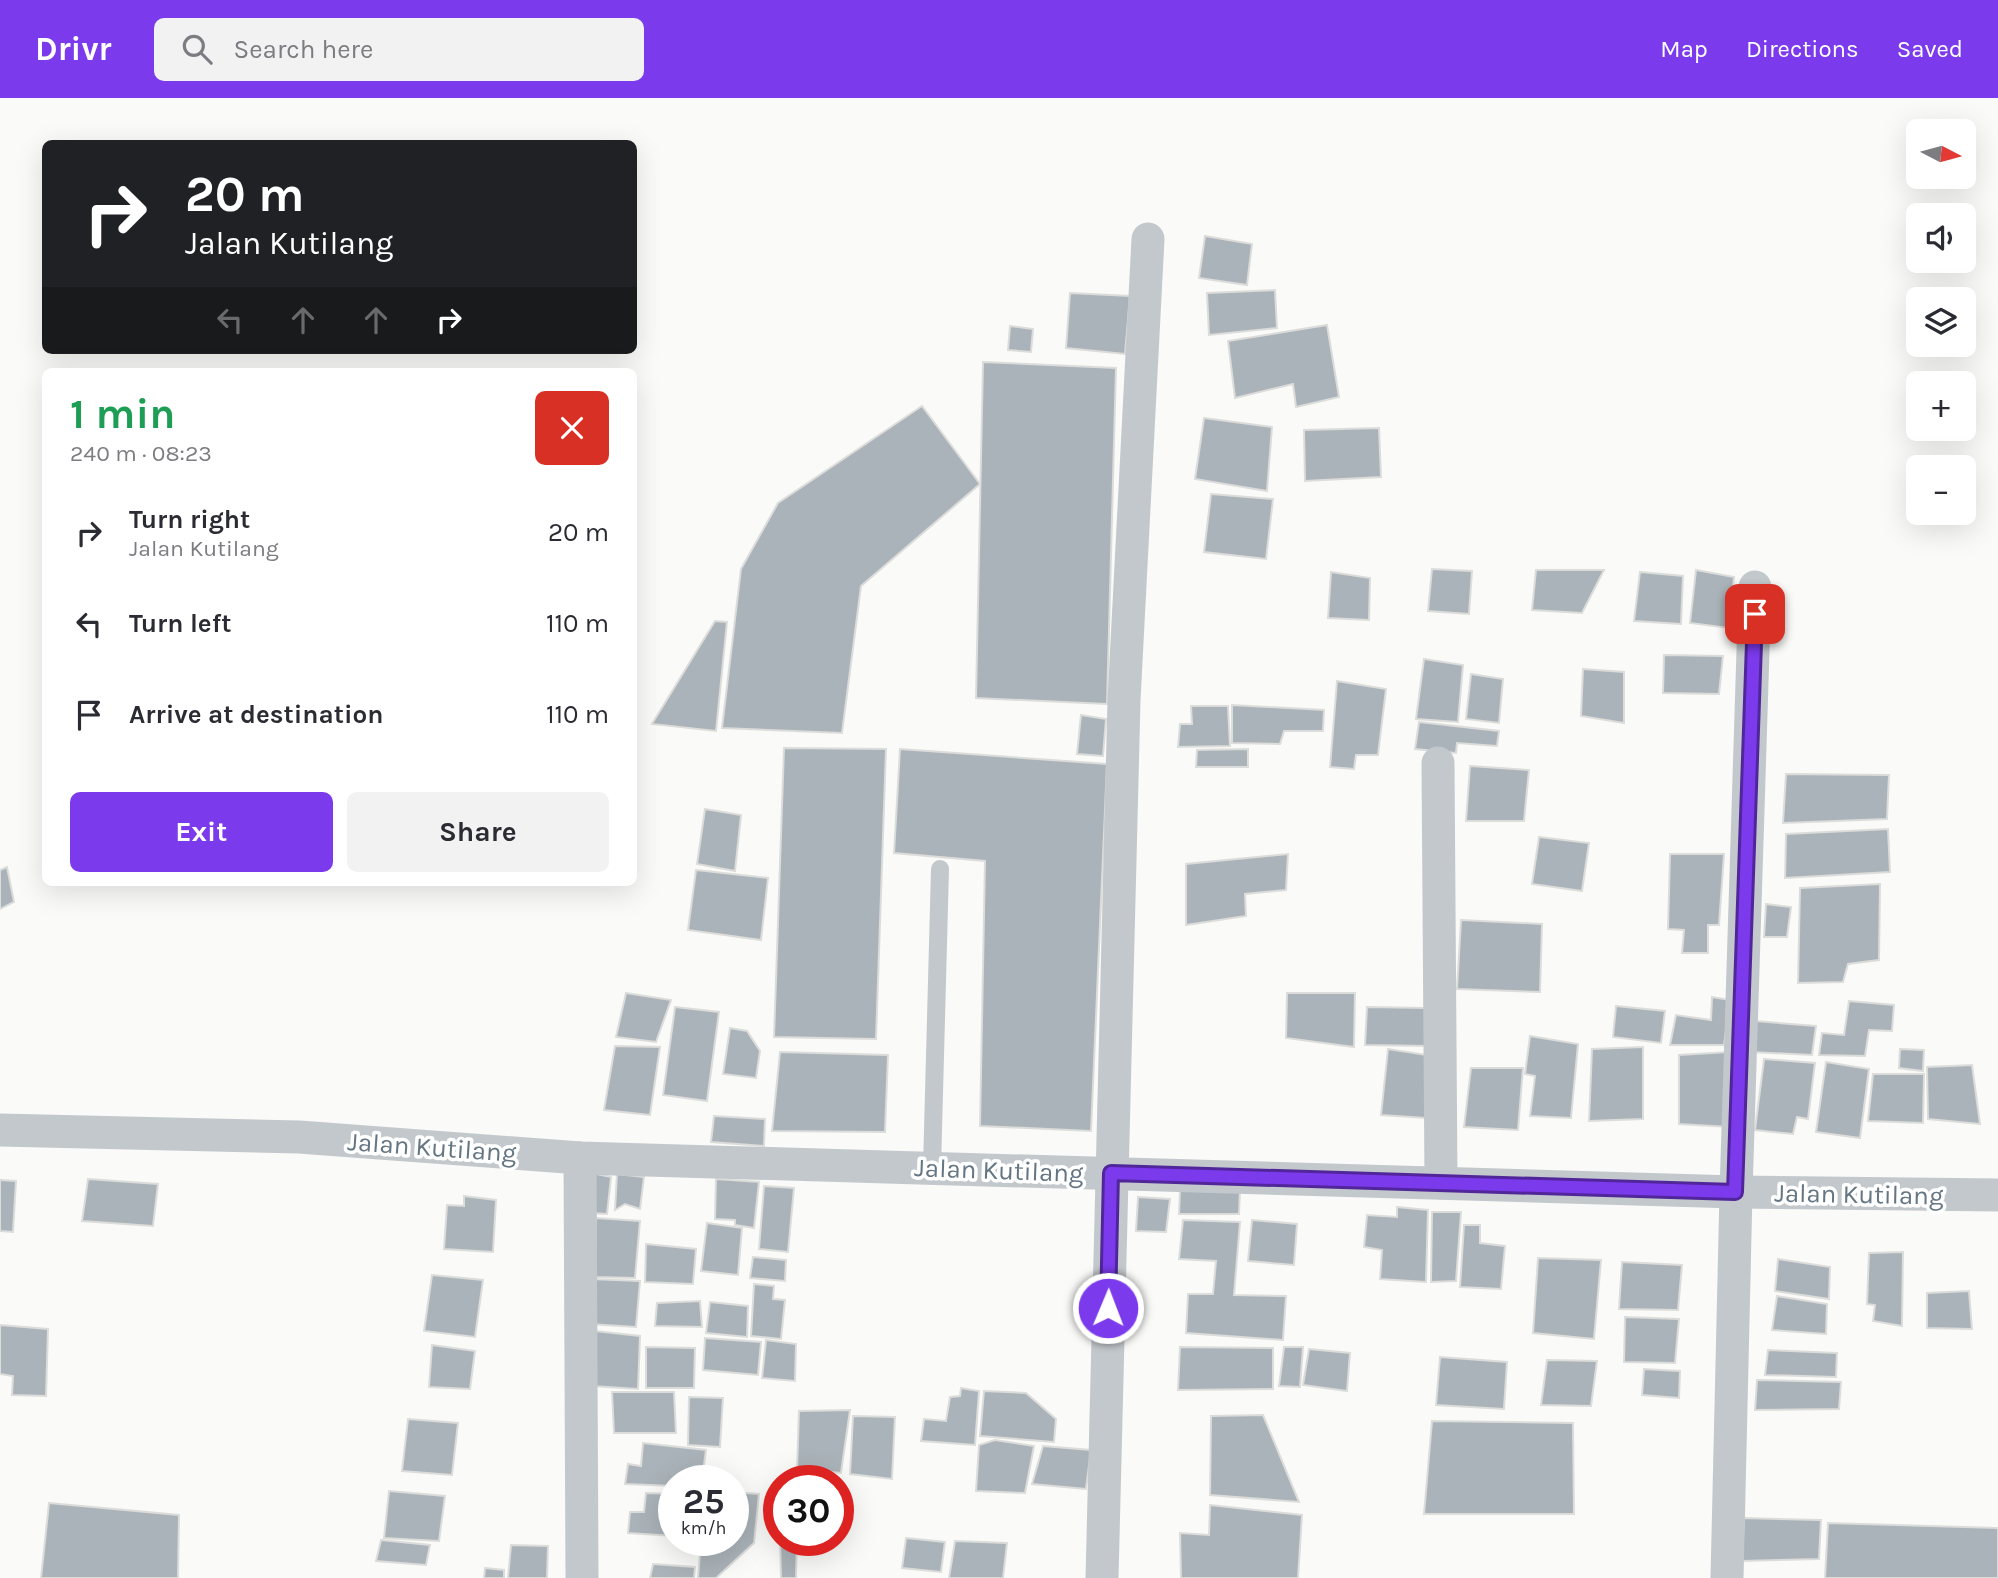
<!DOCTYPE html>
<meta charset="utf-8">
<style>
:root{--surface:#fff;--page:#f2f2f3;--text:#2b2b33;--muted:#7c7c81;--accent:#7c3aed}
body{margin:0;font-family:Karla,sans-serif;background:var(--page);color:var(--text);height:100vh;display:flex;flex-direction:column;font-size:26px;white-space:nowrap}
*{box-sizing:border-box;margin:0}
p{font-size:23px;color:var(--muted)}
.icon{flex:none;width:38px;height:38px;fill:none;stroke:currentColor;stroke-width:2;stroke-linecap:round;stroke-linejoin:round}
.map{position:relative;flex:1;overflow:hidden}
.panel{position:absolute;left:42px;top:270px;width:595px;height:518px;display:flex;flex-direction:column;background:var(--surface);border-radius:10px;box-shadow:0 7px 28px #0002}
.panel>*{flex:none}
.banner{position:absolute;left:42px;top:42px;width:595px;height:214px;border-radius:10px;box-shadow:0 7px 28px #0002;background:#202124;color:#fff;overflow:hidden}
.needle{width:46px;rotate:96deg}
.buttons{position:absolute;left:1906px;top:21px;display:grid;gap:14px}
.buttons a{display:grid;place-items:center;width:70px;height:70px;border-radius:10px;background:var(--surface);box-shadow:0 7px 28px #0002;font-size:35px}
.speed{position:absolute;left:658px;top:1367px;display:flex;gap:14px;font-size:35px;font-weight:700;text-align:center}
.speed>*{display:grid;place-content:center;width:91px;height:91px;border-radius:50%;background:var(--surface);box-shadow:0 7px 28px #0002;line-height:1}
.speed small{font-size:18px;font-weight:400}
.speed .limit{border:10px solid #d22;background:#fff;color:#111}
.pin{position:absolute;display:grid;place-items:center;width:60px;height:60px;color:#fff;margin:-30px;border-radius:14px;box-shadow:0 4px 10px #0006}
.me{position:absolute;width:77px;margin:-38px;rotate:1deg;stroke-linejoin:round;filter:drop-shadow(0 0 5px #0008)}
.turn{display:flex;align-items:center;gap:24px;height:147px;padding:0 28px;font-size:32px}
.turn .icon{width:91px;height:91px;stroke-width:2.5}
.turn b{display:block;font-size:49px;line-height:60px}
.lanes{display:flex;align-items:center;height:66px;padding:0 28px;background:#0003;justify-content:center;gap:35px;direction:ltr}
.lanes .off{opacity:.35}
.round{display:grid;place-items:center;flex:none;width:74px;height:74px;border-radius:10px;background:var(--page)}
.head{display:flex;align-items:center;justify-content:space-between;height:119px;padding:0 28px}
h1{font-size:42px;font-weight:700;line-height:52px;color:#1e9e55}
.cta{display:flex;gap:14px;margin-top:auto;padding:14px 28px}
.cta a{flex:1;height:80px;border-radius:10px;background:var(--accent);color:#fff;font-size:28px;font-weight:700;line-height:80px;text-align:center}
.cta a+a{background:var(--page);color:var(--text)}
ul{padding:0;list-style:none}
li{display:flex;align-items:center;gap:21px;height:91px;padding:0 28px}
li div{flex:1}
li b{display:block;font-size:26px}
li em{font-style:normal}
header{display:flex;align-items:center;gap:42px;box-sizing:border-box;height:98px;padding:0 35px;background:var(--accent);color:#fff}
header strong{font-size:33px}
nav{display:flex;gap:38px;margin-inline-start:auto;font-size:24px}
.search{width:490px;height:63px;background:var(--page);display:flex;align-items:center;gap:18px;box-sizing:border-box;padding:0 24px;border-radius:10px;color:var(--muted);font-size:26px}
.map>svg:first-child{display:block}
</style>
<header>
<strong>Drivr</strong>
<div class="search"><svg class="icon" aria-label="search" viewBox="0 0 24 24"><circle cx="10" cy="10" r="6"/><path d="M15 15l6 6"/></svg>Search here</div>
<nav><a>Map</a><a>Directions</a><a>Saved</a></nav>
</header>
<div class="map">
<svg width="1998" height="1480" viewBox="0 0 1998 1480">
<rect width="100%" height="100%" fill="#fafaf8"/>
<g fill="#aab3b9" stroke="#dcdcda" stroke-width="2">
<path d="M1205,138l47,8 -5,41 -48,-7z"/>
<path d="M1275,192l2,38 -68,7 -2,-42z"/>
<path d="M1070,195l60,3 -5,58 -59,-6z"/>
<path d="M1327,227l12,72 -43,10 -3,-23 -58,14 -7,-57z"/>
<path d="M1010,228l23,3 -2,23 -23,-2z"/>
<path d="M983,264l133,6 -9,336 -131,-6z"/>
<path d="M922,308l58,78 -119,102 -19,147 -120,-5 19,-159 37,-66z"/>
<path d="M1204,320l68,9 -5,64 -72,-12z"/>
<path d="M1379,330l2,49 -76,4 -1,-51z"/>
<path d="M1211,396l62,5 -7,60 -62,-7z"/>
<path d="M1432,471l40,2 -3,43 -41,-3z"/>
<path d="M1536,472h68l-22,43 -50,-3z"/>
<path d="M1696,472l38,7 -5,51 -39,-5z"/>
<path d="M1331,474l39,6 -1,42 -41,-2z"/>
<path d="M1640,474l43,4 -2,48 -47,-3z"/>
<path d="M715,523l12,1 -11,109 -64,-7z"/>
<path d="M1664,557l59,1 -4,38 -56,-1z"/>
<path d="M1424,561l39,6 -5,57 -42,-3z"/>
<path d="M1583,571l41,3v51l-43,-7z"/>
<path d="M1471,576l32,5 -4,44 -33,-4z"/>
<path d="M1337,583l49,8 -8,66h-22l-2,14 -24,-2z"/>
<path d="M1232,607l92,5 -1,21h-39l-4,13 -48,-1z"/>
<path d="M1191,608h37l2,40 -52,1 2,-23h12z"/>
<path d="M1081,617l25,4 -3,37 -26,-2z"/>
<path d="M1419,624l80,9 -2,15 -40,-3 -1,10 -41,-4z"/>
<path d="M784,650l102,1 -10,290 -102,-2z"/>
<path d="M900,651l207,15 -16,367 -111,-5 5,-265 -91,-8z"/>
<path d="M1248,651v18h-52l1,-17z"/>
<path d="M1470,668l59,4 -5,51h-58z"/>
<path d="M1786,676l103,1 -2,44 -104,4z"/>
<path d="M705,711l36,6 -6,56 -38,-7z"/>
<path d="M1888,731l2,43 -105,6 1,-44z"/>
<path d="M1539,739l50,6 -7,48 -50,-7z"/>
<path d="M1288,756l-2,36 -41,4 1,22 -60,9v-61z"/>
<path d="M1670,756h54l-5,71h-11v28h-26l2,-23 -16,-1z"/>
<path d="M7,769l7,35 -14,7v-39z"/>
<path d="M696,772l72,8 -7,62 -73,-10z"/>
<path d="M1880,786l-1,76 -31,4 -5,18 -45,1 2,-95z"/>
<path d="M1766,806l25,3 -4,30h-23z"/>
<path d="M1461,822l81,4 -2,68 -83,-3z"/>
<path d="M626,895l45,7 -15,42 -40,-5z"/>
<path d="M1287,895h68l-1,54 -68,-9z"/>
<path d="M1712,899l18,3 -6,45h-54l6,-30 35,5z"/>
<path d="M1849,903l45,4 -2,26 -23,-1 -4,26 -46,-1 3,-22 22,2z"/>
<path d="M1616,908l49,5 -4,32 -48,-6z"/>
<path d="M675,909l44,5 -12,89 -44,-6z"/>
<path d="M1367,909l61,1v38l-63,-1z"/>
<path d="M1755,923l61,5 -4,29 -61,-3z"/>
<path d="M730,930l17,3 13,20 -4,27 -33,-4z"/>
<path d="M1530,938l48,8 -7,74 -41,-2 5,-40 -10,-2z"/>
<path d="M615,948l45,1 -10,68 -46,-5z"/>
<path d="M1643,949v72l-54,2 3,-72z"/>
<path d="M1388,951l45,7 -7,62 -45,-3z"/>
<path d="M1900,951l24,1 -1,21 -24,-3z"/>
<path d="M780,954l108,3 -3,77 -113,-1z"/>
<path d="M1729,954l1,75 -51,-3v-69z"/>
<path d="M1764,961l51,4 -7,56 -11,-2 -4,17 -38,-4z"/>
<path d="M1826,964l43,7 -9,69 -44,-6z"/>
<path d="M1972,967l8,59 -52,-5 -1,-52z"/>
<path d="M1471,970h52l-5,62 -54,-3z"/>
<path d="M1873,976h51l-1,49 -55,-2z"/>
<path d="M714,1018l51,3 -1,27 -53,-4z"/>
<path d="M592,1075l19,4 -4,37 -16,-1z"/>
<path d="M617,1076l27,3 -4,32 -15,-5 -10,6z"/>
<path d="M88,1081l70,5 -5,42 -71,-5z"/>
<path d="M716,1081l43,3 -5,46 -19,-3v-5l-20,-1z"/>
<path d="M0,1082l16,1 -3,51 -13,-1z"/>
<path d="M764,1088l30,2 -6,64 -29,-3z"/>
<path d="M1240,1091l-1,25h-60l1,-24z"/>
<path d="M464,1098l32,4 -3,52 -49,-3 3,-44 17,1z"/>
<path d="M1138,1099l32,2 -4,33 -30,-1z"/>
<path d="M1397,1109l31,3 -2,72 -46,-3 2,-29 -18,-3 3,-32 30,2z"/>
<path d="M1432,1114h29l-5,69 -25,1z"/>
<path d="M596,1120l44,3 -5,57 -40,-1z"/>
<path d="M1183,1122l57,2 -6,73 52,1 -3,44 -97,-7 2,-39h25l3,-33 -37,-2z"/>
<path d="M1252,1122l45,4 -3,41 -46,-4z"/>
<path d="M707,1125l35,5 -4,47 -37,-4z"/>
<path d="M1464,1127h16v18l25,3 -4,43 -41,-2z"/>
<path d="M646,1146l50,5 -3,35 -48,-2z"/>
<path d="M1903,1154l-1,74 -29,-5 2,-16 -8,-1 2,-51z"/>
<path d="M753,1159l33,3 -1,21 -35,-3z"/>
<path d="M1538,1160l63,2 -7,79 -61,-6z"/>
<path d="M1778,1161l52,8 -1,32 -54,-8z"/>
<path d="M1622,1164l60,3 -4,45 -59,-1z"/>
<path d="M432,1177l51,5 -8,57 -51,-6z"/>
<path d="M591,1181l49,2 -4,46 -47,-3z"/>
<path d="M754,1186l20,2 -1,13 12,1 -4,39 -30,-3z"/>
<path d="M1969,1193l3,38 -45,-1v-35z"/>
<path d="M1777,1198l50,8 -1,30 -54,-4z"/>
<path d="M700,1203l2,26 -47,-1 2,-23z"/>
<path d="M710,1204l38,4 -1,31 -41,-4z"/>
<path d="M1625,1219l54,2 -4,44 -51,-1z"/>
<path d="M0,1227l48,4 -2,67 -34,-1 1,-19 -13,-2z"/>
<path d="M595,1233l45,5 -2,53 -46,-3z"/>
<path d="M705,1240l56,4 -3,33 -55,-5z"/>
<path d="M766,1242l30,4 -1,37 -33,-3z"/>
<path d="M432,1247l43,6 -5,38 -41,-2z"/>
<path d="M646,1249l49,1 -1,40h-48z"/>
<path d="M1180,1249l93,1v41l-95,1z"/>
<path d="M1284,1249h19l-3,40 -21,-1z"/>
<path d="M1309,1251l41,4 -3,38 -44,-6z"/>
<path d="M1768,1252l69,3 -1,24 -71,-2z"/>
<path d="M1440,1259l67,5 -3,47 -68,-4z"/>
<path d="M1547,1262l50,1 -6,45 -50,-1z"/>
<path d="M1644,1271l36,2 -1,27 -37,-3z"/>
<path d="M1757,1282l84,2 -2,27 -84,1z"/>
<path d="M961,1290l18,3 -4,54 -54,-4 3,-22 22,2 4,-24 10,-1z"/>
<path d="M984,1293l42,2 30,26 -2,23 -74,-6z"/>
<path d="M612,1294h62l2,41h-62z"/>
<path d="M689,1299l34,1 -3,49 -32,-2z"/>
<path d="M850,1312l-9,63 -44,-4 2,-58z"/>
<path d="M1263,1317l36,87 -89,-7 1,-79z"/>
<path d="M853,1318l42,1 -3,62 -42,-5z"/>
<path d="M408,1321l50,4 -6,52 -50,-4z"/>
<path d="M1432,1323l141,2 1,91h-150z"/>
<path d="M995,1342l39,6 -9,47 -49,-2 3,-46z"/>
<path d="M643,1345l63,7 -4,30h-28v6l-49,-2 3,-20 13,2z"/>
<path d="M1043,1348l48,4 -5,39 -54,-5z"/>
<path d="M389,1393l56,5 -6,45 -55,-3z"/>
<path d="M733,1394l26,2 -5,49 -38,35h-18l3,-38h32z"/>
<path d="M646,1395l28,1v42l-46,-3 2,-21h14z"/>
<path d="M49,1405l130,12 -1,63h-137z"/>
<path d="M1210,1407l92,10 -4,63h-117l-1,-45 29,2z"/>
<path d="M1744,1420l77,2 -2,39 -77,2z"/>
<path d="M1828,1425l170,5v50h-173z"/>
<path d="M906,1440l39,4 -4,30 -39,-4z"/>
<path d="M381,1442l49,5 -4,20 -50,-4z"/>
<path d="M780,1442h17l-1,38h-15z"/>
<path d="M955,1443l52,2 -4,35h-54z"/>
<path d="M511,1447l37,1 -1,32h-39z"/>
<path d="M653,1466l42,3 -1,11h-44z"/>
<path d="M485,1470l19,2v8h-20z"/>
</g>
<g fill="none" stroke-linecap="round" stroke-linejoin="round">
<path stroke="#c3c8cc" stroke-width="18" d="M932,1070l8,-299"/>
<g stroke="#c3c8cc" stroke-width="33">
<path d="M1438,665l3,420"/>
<path d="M0,1032l299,7 281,21 1156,34 262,3"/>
<path d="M580,1060l2,420"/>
<path d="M1102,1480l22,-878 24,-461"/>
<path d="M1727,1480l9,-386 19,-605"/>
</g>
</g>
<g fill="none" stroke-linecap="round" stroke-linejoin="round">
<defs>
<path id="route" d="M1108,1210l3,-135 624,19 20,-578"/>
</defs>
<use href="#route" stroke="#51269a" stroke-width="18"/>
<use href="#route" stroke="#7c3aed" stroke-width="12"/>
</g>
<g text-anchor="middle" stroke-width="7" stroke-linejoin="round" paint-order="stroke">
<g font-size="26" fill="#657683" stroke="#fff">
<text transform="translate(432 1049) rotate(4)" y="9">Jalan Kutilang</text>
<text transform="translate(999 1072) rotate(2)" y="9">Jalan Kutilang</text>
<text transform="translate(1859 1096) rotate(1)" y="9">Jalan Kutilang</text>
</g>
</g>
</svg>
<div class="buttons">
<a><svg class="needle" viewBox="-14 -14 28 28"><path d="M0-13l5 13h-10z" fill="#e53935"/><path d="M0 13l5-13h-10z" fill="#7c7c81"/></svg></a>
<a><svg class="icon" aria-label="sound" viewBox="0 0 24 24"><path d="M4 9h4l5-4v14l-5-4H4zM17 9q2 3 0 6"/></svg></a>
<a><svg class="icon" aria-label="layers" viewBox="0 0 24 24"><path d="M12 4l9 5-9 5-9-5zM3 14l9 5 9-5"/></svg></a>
<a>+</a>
<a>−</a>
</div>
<div class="speed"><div>25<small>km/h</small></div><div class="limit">30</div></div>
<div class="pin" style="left:1755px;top:516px;background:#d93025"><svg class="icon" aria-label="arrive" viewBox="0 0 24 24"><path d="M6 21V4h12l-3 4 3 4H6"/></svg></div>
<svg class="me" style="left:1108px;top:1210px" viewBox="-20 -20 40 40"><circle r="17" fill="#7c3aed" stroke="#fff" stroke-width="3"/><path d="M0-11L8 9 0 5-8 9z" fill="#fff"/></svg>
<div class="banner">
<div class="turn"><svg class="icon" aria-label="right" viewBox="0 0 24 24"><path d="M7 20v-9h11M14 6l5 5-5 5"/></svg><div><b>20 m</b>Jalan Kutilang</div></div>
<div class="lanes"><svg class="icon off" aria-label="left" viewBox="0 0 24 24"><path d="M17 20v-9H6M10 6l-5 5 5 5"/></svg><svg class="icon off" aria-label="ahead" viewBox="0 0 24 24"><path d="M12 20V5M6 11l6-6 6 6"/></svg><svg class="icon off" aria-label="ahead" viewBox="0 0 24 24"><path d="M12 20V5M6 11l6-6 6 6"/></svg><svg class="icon" aria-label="right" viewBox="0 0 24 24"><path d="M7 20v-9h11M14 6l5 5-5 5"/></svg></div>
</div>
<section class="panel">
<div class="head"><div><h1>1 min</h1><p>240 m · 08:23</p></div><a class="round" style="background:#d93025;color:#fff"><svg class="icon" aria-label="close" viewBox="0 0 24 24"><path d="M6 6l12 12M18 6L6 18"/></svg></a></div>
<ul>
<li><svg class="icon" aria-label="right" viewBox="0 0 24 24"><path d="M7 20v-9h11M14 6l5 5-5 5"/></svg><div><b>Turn right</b><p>Jalan Kutilang</p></div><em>20 m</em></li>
<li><svg class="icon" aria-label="left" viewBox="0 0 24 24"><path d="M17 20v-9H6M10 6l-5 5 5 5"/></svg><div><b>Turn left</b></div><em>110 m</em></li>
<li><svg class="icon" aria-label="arrive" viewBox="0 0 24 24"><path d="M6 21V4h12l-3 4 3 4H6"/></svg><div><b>Arrive at destination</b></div><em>110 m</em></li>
</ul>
<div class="cta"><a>Exit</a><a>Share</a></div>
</section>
</div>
